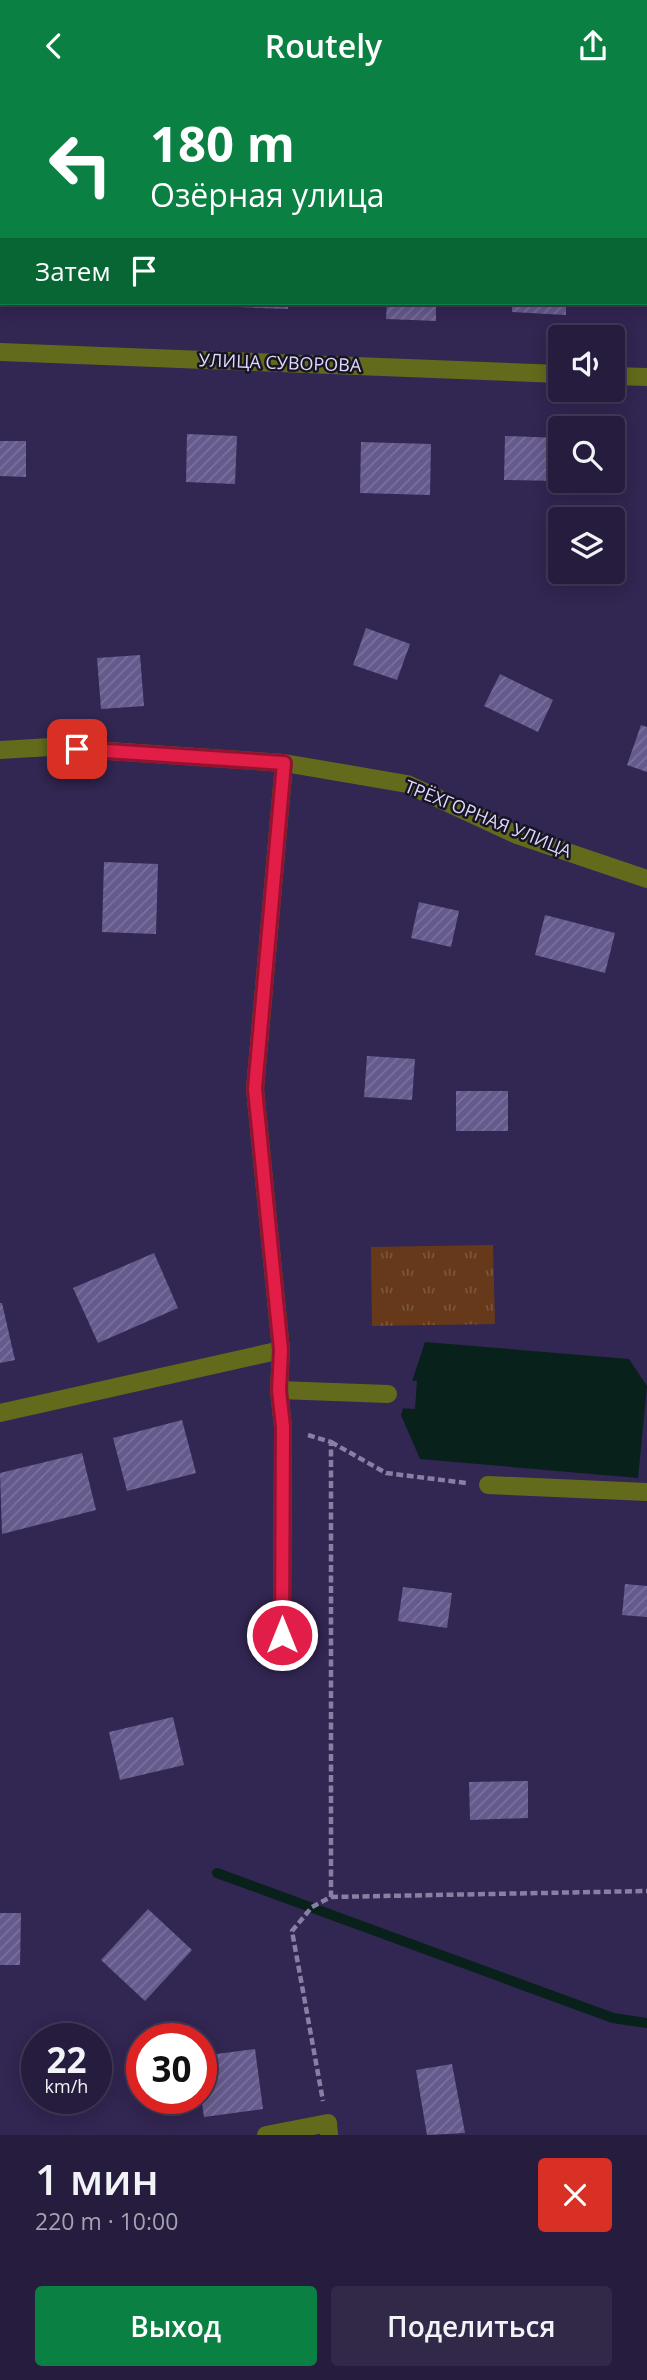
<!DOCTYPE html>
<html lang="ru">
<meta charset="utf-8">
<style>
:root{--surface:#261c3e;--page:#322949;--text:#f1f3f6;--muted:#a4a1b0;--line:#423a58;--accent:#0b8043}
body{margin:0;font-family:"Open Sans",sans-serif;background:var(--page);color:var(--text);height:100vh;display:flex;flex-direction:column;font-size:26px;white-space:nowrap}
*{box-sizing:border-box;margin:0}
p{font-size:23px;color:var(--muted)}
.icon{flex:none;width:38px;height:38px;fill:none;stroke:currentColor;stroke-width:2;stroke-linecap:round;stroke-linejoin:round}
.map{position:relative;height:2044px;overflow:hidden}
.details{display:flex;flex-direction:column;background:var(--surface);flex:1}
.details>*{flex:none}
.top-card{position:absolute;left:0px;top:0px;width:648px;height:214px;box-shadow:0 4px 18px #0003,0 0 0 2px var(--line);background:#0b8043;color:#fff;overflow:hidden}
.tools{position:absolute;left:548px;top:234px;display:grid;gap:14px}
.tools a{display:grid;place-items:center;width:77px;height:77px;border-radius:7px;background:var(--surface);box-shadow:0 4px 18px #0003,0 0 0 2px var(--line);font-size:35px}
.speed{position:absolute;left:21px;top:1932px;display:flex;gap:14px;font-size:35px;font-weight:700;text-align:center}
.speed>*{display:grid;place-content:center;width:91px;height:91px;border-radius:50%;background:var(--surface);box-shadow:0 4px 18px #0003,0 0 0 2px var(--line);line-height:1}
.speed small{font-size:18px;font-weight:400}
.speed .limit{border:10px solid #d22;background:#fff;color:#111}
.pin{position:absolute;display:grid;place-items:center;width:60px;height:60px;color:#fff;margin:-30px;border-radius:14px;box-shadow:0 4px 10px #0006}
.me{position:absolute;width:77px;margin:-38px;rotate:0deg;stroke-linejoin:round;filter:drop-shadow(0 0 5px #0008)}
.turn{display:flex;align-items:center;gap:24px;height:147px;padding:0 35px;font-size:32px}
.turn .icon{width:91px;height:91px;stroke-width:2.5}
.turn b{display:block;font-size:49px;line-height:60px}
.then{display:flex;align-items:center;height:66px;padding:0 35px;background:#0003;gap:14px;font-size:26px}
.round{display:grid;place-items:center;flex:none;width:74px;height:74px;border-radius:7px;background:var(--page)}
.summary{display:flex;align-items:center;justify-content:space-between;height:119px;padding:0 35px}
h1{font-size:42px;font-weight:600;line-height:52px}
.action{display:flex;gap:14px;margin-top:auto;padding:14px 35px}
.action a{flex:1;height:80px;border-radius:7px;background:var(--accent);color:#fff;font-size:28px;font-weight:600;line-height:80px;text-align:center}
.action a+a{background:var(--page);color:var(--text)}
header{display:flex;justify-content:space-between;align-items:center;height:91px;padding:0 35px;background:var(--accent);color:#fff;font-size:32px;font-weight:600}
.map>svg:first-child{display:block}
</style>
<header><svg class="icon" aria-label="back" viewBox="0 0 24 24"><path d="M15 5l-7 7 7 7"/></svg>Routely<svg class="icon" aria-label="share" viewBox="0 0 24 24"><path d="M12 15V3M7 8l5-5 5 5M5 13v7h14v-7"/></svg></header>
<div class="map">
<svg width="647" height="2044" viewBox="0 0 647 2044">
<defs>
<pattern id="grass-tufts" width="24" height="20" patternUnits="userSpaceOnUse" patternTransform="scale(1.75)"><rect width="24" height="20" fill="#66391a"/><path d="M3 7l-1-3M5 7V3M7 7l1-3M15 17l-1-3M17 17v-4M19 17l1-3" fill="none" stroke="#7b553c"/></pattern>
<pattern id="building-hatch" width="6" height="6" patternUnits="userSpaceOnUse" patternTransform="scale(1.75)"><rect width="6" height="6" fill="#655a8c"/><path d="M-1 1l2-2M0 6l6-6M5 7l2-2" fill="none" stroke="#7b719d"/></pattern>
</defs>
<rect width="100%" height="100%" fill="#322652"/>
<path fill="url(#grass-tufts)" d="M493,1154l2,79 -123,2 -1,-79z"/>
<path fill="#09211b" d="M425,1251l204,17 18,27 -9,92 -218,-19 -19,-44z"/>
<path fill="#322652" d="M409,1290h8l-2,28 -16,-1z"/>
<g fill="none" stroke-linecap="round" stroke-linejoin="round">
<path stroke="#09211b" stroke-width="10" d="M217,1782l396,145 34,5"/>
</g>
<g fill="url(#building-hatch)">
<path d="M239,212h49v6l-50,-2z"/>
<path d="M387,212h49v18l-50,-2z"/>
<path d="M512,212h54v12l-54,-3z"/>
<path d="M187,343l50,2 -2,48 -49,-2z"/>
<path d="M505,345l55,2v43l-56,-1z"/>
<path d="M0,350h26v36l-26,-1z"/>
<path d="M361,351l70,2 -1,51 -70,-2z"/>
<path d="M366,537l44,16 -13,36 -44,-15z"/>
<path d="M140,564l4,51 -43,3 -4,-51z"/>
<path d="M500,583l53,26 -15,32 -54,-26z"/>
<path d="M641,634l6,2v45l-20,-7z"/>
<path d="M104,771l54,2 -2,70 -54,-2z"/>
<path d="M419,811l40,9 -8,36 -40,-9z"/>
<path d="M545,824l70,18 -10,40 -70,-18z"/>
<path d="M367,965l48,3 -3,41 -48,-3z"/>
<rect x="456" y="1000" width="52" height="40"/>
<path d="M154,1162l24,55 -80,35 -25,-55z"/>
<path d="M0,1212h2l13,57 -15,3z"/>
<path d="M182,1329l14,53 -69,18 -14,-53z"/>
<path d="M82,1362l14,57 -94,24 -2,-61z"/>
<path d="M625,1493l22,2v31l-25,-2z"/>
<path d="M403,1496l49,6 -5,35 -49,-7z"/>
<path d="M173,1626l11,48 -64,15 -11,-48z"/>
<path d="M528,1690v37l-58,2 -1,-38z"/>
<path d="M148,1818l44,41 -47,51 -44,-41z"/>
<path d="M0,1822h21l-1,52h-20z"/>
<path d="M255,1958l8,60 -59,8 -3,-21v-40z"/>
<path d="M452,1973l13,69 -38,2 -11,-65z"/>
</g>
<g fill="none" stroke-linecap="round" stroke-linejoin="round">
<g stroke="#887fa4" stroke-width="4.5" stroke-dasharray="7 3.5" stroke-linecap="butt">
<path d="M308,1344l23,7v455l-19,10 -20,24 31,170"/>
<path d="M331,1351l55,31 80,10"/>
<path d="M331,1806l316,-6"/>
</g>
<g stroke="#646a1b" stroke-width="18">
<path d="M0,261l560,22"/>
<path d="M612,285l35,1"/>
<path d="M0,659l50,-3 234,16 123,21 110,51 130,44"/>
<path d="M279,1299l109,4"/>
<path d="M0,1322l281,-63"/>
<path d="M488,1394l159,7"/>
<path d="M282,1544l1,-208 -4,-37 2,-40 -26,-261 29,-326"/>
<path d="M266,2044l62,-12 1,12"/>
</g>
</g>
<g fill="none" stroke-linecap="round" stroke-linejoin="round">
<defs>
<path id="route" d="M77,658l207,14 -29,326 26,261 -2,40 4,37 -1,208"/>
</defs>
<use href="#route" stroke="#92132f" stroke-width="18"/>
<use href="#route" stroke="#e11d48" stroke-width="12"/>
</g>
<g text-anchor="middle" stroke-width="5" stroke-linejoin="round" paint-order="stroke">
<g font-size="18" fill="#ddd8f5" stroke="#181427">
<text transform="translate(280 272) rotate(2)" y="6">УЛИЦА СУВОРОВА</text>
<text transform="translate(488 728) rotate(22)" y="6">ТРЁХГОРНАЯ УЛИЦА</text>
</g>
</g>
</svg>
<div class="tools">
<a><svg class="icon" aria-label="sound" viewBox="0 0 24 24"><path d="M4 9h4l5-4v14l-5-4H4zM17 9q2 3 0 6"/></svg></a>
<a><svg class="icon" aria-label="search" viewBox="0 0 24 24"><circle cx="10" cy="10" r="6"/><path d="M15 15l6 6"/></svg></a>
<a><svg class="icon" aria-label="layers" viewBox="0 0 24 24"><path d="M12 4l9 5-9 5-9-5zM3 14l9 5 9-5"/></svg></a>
</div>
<div class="speed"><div>22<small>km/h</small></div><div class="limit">30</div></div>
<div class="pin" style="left:77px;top:658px;background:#d93025"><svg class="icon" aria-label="arrive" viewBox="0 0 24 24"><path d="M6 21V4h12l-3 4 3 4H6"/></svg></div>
<svg class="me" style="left:282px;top:1544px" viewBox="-20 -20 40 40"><circle r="17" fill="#e11d48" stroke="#fff" stroke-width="3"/><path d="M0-11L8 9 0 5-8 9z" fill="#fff"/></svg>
<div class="top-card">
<div class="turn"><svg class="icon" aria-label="left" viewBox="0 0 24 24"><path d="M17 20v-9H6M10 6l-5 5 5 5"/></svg><div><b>180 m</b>Озёрная улица</div></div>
<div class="then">Затем<svg class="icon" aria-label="arrive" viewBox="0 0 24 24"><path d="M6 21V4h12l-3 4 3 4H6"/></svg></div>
</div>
</div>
<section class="details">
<div class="summary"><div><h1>1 мин</h1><p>220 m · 10:00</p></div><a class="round" style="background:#d93025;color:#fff"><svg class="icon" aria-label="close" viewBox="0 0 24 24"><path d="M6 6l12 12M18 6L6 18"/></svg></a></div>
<div class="action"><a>Выход</a><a>Поделиться</a></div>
</section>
